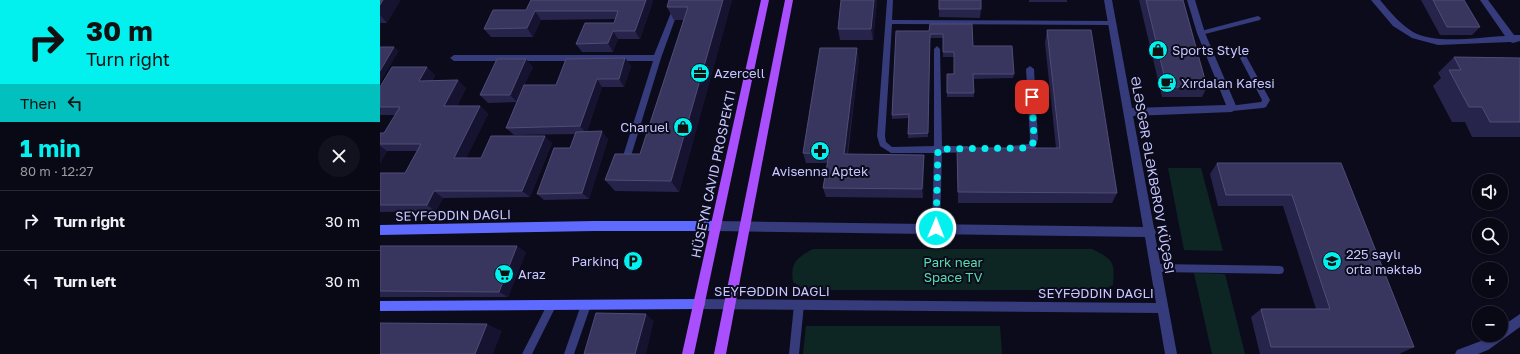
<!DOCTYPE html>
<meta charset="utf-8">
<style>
:root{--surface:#090815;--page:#12111e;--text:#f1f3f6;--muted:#999aa0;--line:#292934;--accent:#02f0ee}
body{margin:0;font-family:"Golos Text",sans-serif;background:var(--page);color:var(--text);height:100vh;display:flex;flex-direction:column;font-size:15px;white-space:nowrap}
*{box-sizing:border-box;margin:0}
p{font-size:13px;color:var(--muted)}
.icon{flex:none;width:22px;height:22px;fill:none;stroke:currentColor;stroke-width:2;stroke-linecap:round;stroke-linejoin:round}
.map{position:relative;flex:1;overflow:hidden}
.sheet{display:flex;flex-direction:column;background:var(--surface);width:380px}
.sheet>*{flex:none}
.banner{background:#02f0ee;color:#111;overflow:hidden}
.buttons{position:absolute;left:1092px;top:174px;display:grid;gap:8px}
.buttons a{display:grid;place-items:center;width:36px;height:36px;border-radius:50%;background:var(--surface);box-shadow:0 1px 3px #0004,0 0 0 1px var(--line);font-size:20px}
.pin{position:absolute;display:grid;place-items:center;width:34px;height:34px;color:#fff;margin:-17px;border-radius:8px;box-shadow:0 2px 6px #0006}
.me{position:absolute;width:44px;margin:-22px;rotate:1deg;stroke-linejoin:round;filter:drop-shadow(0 0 3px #0008)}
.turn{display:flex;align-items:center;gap:14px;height:84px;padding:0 20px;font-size:18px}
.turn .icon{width:52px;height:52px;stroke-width:2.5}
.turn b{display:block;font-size:28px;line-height:34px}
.then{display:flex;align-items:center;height:38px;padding:0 20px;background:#0003;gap:8px;font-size:15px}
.round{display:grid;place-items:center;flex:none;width:42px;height:42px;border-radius:21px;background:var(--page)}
.head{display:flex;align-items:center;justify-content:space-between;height:68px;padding:0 20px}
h1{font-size:24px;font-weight:700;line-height:30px;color:var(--accent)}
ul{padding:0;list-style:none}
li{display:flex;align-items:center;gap:12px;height:60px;padding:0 20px;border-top:1px solid var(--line)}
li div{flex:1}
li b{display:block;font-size:15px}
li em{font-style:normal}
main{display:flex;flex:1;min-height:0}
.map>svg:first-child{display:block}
</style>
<main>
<section class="sheet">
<div class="banner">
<div class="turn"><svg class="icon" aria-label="right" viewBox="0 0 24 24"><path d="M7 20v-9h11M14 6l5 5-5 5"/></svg><div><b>30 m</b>Turn right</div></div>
<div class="then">Then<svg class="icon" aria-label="left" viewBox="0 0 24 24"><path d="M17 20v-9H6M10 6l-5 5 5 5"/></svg></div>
</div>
<div class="head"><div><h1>1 min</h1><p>80 m · 12:27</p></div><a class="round"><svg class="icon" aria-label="close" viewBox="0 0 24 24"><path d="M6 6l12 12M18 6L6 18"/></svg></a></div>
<ul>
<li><svg class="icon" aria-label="right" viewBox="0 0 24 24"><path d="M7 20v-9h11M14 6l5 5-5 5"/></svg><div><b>Turn right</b></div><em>30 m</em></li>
<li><svg class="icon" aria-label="left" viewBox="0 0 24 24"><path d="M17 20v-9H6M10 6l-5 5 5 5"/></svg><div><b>Turn left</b></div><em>30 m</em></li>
</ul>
</section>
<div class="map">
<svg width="1140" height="354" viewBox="0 0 1140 354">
<rect width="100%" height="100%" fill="#0c0b1c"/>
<g fill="#0e2623">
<path d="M788,168h33l22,83 -39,-1z"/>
<path d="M433,249h279c21,10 23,13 21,36l-11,5h-296l-13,-8c-3,-20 4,-24 20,-33z"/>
<path d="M814,273l31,1 20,80h-33z"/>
<path d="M426,326h194l2,28h-199z"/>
</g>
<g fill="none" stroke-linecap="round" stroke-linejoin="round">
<g fill="#363b7b" fill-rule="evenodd">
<path d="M296,0h6l-21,58 -30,98 -1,2h-6l-1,-2 30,-95h-199l-4,-3 4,-3h200z"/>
<path d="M507,0h6l-1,20 220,1 3,2 -3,2 -220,-1 -7,112 1,6 6,5 42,-1v-97l3,-3 3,3 2,97h25l3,1 1,2 -1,2 -3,1 -25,1 -2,75 -1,3 -3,1 -3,-1 -1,-3 2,-75h-43l-11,-7 -3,-10z"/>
<path d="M878,16l3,2 -1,2 -59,15 -3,-2 3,-2z"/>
<path d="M864,55l2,1 24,44 -4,7 -3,1 -31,3 -4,-3 1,-2 32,-4 1,-2 -22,-42z"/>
<path d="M650,66l4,3 4,70 -3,9c-8,3 -16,5 -24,2l-1,-2 1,-2 18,-2 1,-5 -4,-70z"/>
<path d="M777,264l123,2 3,1 1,3 -1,3 -3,1 -123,-2 -3,-1 -1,-3 1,-3z"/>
<path d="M206,301l3,1 2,3 -17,49h-10l17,-49 2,-3z"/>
<path d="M419,301l3,1 2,3 -5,49h-10l5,-49 2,-3z"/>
<path d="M171,302l3,1 2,3 -24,48h-10l26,-51z"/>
</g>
<g fill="#363b7b" fill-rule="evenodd">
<path d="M724,0h8l20,108 94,-3 -29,-72 -10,-33h8l10,33 32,75 -5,4 -99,4 21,112 2,4 -1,3 22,119h-12l-7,-41 -459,-4 -4,-1 -2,-4 2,-4 4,-1 457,4 -11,-66 -429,-6 -4,-2 -1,-3 1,-3 4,-2 427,6z"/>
<path d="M991,0h9c10,12 20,24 33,32 23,13 66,5 92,4l-25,-36h8l26,35h6v6l-7,2 -3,-1 -72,3 -26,-7 -19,-12z"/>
<path d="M1140,314v13l-32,23 -10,4h-23l2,-4 24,-9 8,-6h12v-8z"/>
</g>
<g fill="#5f6bfe" fill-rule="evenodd">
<path d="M214,221h122l4,2 1,3 -1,3 -4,2h-122l-214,4v-10z"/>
<path d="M319,299l4,1 2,4 -2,4 -4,1 -319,2v-10z"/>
</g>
<g fill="#aa4ffe" fill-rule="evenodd">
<path d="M381,0h8l-75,354h-12z"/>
<path d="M405,0h8l-67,354h-12z"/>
</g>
</g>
<g fill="#27244b">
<path d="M0,0l7,23h-7z"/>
<path d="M151,0h121l1,1 -13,38h-22l-5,13h-31l-6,-8 38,-21 1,-4 -74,1 -8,17h-42l-7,-8 42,-19z"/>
<path d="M289,0h63l-53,192 -64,-1 -10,-11 35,-26 44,-134h-10l-7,-13z"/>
<path d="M497,0l-4,40h-33l-2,-11z"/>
<rect x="649" y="0" width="38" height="2"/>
<path d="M759,0h44l24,87 -5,10h-40z"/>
<path d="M1041,0h43l16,27 -8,8h-32z"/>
<path d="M559,9h42l-1,9 -41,-1z"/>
<path d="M550,24l43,22 41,28 -1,4 -40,1 1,18h-27v-23h7v-17h-11v-19h-13l-2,99 -20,1 1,-20 -17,1v-4l37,-84z"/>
<path d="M667,30l70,163 -5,10h-154l-1,-55h99l-11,-105z"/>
<path d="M1074,57l66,1v79h-48l-7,-15h-13l-19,-36 8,-8 -3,-5z"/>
<path d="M245,58l6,8 -7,21h-22l-15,44 21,8 -19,60 -45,1 -7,-6 33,-46 5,-14 -61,1 -8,-7 11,-26 -29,1 -8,-8 53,-28 -9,18h32z"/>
<path d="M479,59l-11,95 76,11 -1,33 -97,-1 -3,-9 4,-25h-21l-3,-10z"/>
<path d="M55,75l-3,6 34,7 -9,18h23l8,8 -22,44h15l71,-15 -22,54 -87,1 -7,13 -56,1v-39h25l12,-22h-30l-7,12v-30h4l11,-18h-15v-28z"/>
<path d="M837,163h124l73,184 -15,7h-139l-9,-37 10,-8h55l-33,-103h-65l-8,-32z"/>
<path d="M0,246l146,6 -18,45h-128z"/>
</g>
<g fill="#151330">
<path d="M3,0h18l-14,23 -7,-8v-10z"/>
<path d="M266,0h6l1,1 -13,38 -5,-8z"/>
<path d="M343,0h9l-53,192 -8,-11z"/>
<path d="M494,0h3l-4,40 -2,-11z"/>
<path d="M155,11l6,9 -8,17 -6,-9z"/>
<path d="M233,31l5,8 -5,13 -5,-9z"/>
<path d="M14,47l5,4 -18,30 -1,-2v-8z"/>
<path d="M477,48l2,11 -13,104 -2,-9z"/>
<path d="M245,58l6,8 -7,21 -5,-8z"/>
<path d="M146,59l7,8 -16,35 -7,-7z"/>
<path d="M47,67l8,8 -7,14 -9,-8z"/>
<path d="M217,79l5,8 -16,46 -6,-7z"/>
<path d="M78,80l8,8 -13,26 -9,-8z"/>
<path d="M100,106l8,8 -25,51 -9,-7z"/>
<path d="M222,131l6,8 -19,60 -7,-6z"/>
<path d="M165,136l7,7 -22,54 -8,-6z"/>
<path d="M0,146l7,5 -7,12z"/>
<path d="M544,155v10l-1,33 -1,-9z"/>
<path d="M54,191l9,7 -7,13 -9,-6z"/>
<path d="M137,246l9,6 -18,45 -9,-5z"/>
<path d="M266,314l8,7 -8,33h-11z"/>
<path d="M107,324l15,7 -9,23h-18z"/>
</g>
<g fill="#38365e" stroke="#4f4c77">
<path d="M0,0h3l-3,5z"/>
<path d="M151,0h115l-11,31h-22l-5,12 -32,1 9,-21h29l4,-12h-83l-8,17 -43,1 9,-19h33z"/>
<path d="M289,0h54l-52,181 -66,-1 10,-26h25l48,-147h-21z"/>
<path d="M461,0h33l-3,29h-33z"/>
<rect x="559" y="0" width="42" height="9"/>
<path d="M766,0h37l24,87h-40z"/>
<path d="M1053,0h31l16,27h-33z"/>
<path d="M550,24h42l1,22h39l2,28h-41l1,19h-27v-19h7v-22h-11v-18h-13l-2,99 -20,1 1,-20 -17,1 4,-84h33z"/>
<path d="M667,30h44l26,163 -159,-1 -1,-44h103z"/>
<path d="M0,47h14l-14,24z"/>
<path d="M440,48h37l-13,106 80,1 -2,34 -99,-1 6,-34 -26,-1z"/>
<path d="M1074,57l66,1v64h-30l-8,-15h-13l-20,-37h12z"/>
<path d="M245,58l-6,21h-22l-17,47 -74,2 18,-43h32l10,-26z"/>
<path d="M117,59h29l-16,36h-30z"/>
<path d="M12,67h35l-8,14 39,-1 -14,26h36l-26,52h27l10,-22h54l-23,55h-88l-7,14h-47v-32h25l16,-29h-41v-11h4l16,-26h-20v-20z"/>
<path d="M222,131l-20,62 -45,1 17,-46h16l6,-16z"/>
<path d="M837,163h124l73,184h-143l-10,-38h69l-38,-114h-66z"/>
<path d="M0,246h137l-18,46 -119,-1z"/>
<path d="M216,313l50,1 -11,40h-51z"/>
<path d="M0,323l107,1 -12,30h-95z"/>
</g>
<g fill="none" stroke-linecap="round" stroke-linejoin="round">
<path stroke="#02f0ee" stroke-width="7" stroke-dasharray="0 12.6" d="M556,228l2,-79 87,-1 7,-2 2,-7 -2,-42"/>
</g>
<defs>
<symbol id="shop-disc" viewBox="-11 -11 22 22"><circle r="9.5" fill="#02f0ee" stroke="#0c0b1c"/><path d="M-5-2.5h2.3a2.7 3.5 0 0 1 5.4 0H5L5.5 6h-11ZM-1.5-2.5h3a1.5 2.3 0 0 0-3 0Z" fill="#111"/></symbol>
<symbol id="office-disc" viewBox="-11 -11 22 22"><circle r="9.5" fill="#02f0ee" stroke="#0c0b1c"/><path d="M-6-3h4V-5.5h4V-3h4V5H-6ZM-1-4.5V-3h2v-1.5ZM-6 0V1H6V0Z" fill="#111"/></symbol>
<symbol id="cafe-disc" viewBox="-11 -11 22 22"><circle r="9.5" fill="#02f0ee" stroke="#0c0b1c"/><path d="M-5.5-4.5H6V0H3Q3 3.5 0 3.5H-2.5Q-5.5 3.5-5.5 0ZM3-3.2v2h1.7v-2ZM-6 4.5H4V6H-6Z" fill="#111"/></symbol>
<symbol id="pharmacy-disc" viewBox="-11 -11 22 22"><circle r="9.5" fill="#02f0ee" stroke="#0c0b1c"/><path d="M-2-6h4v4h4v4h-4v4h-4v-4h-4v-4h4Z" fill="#111"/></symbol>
<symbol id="parking-disc" viewBox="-11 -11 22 22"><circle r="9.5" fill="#02f0ee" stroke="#0c0b1c"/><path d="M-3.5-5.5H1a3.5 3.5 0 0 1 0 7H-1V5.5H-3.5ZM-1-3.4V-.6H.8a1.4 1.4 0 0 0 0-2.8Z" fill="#111"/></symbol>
<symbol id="school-disc" viewBox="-11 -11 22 22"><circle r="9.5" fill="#02f0ee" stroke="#0c0b1c"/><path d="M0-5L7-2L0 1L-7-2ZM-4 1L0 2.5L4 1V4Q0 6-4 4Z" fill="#111"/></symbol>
<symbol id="supermarket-disc" viewBox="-11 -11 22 22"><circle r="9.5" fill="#02f0ee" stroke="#0c0b1c"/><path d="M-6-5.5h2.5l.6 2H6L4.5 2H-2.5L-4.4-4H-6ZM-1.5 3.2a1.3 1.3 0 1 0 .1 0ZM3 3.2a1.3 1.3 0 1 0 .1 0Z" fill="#111"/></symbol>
</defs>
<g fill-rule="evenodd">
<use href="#shop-disc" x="767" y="39" width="22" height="22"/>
<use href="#office-disc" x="309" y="62" width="22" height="22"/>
<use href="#cafe-disc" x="776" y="72" width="22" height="22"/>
<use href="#shop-disc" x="292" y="116" width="22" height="22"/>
<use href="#pharmacy-disc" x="429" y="140" width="22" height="22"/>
<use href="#parking-disc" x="242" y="250" width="22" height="22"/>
<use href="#school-disc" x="941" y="250" width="22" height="22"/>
<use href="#supermarket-disc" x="113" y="263" width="22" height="22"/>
</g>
<g text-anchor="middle" stroke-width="4" stroke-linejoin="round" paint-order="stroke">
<g font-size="13" fill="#c7c7ff" stroke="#0c0b1c" text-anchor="start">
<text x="792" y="55">Sports Style</text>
<text x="334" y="78">Azercell</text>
<text x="801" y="88">Xırdalan Kafesi</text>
<text x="289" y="132" text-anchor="end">Charuel</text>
<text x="440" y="176" text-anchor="middle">Avisenna Aptek</text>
<text x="966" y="259">225 saylı<tspan x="966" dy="15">orta məktəb</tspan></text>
<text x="239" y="266" text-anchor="end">Parkinq</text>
<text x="138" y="279">Araz</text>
</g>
<g font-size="13" fill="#c7c7ff" stroke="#0c0b1c">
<text transform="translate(333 174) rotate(-78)" y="5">HÜSEYN CAVID PROSPEKTI</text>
<text transform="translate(773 175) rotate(80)" y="5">ƏLƏSGƏR ƏLƏKBƏROV KÜÇƏSI</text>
<text transform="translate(73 215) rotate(-1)" y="5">SEYFƏDDIN DAĞLI</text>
<text x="392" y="296">SEYFƏDDIN DAĞLI</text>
<text x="716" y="298">SEYFƏDDIN DAĞLI</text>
</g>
<g font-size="13" fill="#55ddac" stroke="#0c0b1c">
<text x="573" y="267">Park near<tspan x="573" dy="15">Space TV</tspan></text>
</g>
</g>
</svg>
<div class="buttons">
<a><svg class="icon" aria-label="sound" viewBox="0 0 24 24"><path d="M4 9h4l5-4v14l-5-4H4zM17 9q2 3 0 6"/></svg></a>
<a><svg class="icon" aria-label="search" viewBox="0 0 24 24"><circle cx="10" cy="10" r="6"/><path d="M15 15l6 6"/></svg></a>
<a>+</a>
<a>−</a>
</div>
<div class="pin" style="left:652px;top:97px;background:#d93025"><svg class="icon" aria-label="arrive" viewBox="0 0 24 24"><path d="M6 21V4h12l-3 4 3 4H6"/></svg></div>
<svg class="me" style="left:556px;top:228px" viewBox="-20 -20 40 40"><circle r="17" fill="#02f0ee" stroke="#fff" stroke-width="3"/><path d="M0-11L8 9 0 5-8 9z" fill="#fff"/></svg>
</div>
</main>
